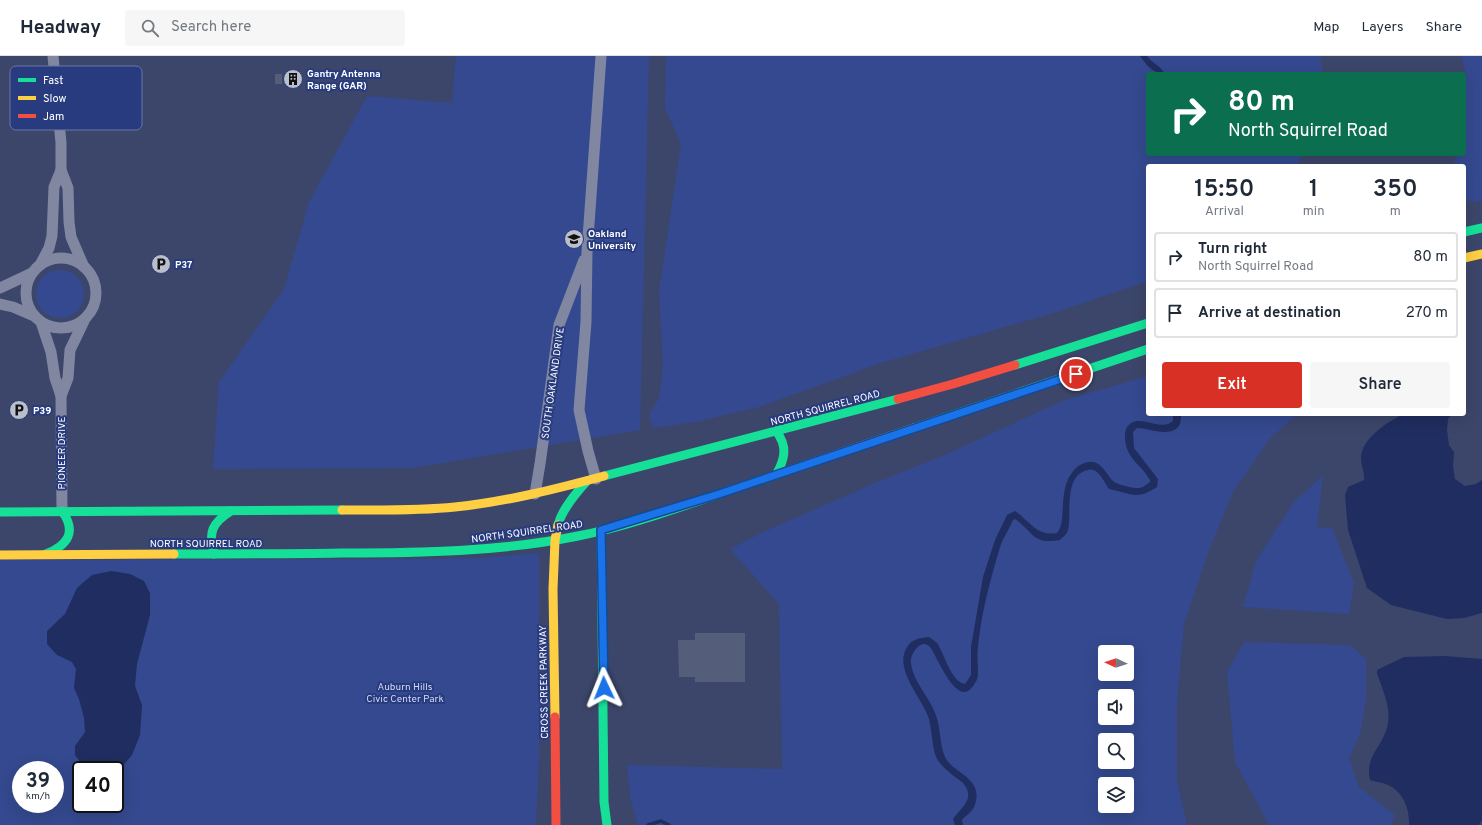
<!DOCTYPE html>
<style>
:root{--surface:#fff;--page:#f6f6f7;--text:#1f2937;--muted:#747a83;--line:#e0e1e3;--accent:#d93025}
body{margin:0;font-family:Overpass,sans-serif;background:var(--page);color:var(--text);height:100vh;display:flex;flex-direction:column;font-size:15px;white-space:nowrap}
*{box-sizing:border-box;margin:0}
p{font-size:13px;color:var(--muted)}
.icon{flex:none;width:22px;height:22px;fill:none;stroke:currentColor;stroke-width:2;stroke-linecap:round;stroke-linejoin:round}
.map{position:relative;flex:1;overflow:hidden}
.side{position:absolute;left:1146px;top:108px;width:320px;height:252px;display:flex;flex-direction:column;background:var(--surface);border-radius:4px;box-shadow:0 4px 16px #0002}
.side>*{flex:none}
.guide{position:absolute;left:1146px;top:16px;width:320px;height:84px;border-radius:4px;box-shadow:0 4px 16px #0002;background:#0b6e4f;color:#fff;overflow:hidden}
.needle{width:26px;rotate:274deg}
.controls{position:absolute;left:1098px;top:589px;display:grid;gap:8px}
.controls a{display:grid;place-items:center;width:36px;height:36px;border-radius:4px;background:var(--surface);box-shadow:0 4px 16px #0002;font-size:20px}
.speed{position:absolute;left:12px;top:705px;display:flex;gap:8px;font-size:20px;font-weight:700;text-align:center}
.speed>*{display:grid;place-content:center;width:52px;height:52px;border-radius:50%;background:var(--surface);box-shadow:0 4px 16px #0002;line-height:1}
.speed small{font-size:10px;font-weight:400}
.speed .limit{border:2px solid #111;border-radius:6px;background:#fff;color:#111}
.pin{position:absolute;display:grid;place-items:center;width:34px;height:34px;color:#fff;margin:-17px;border:2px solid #fff;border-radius:50%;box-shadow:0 1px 4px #0007}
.me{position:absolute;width:44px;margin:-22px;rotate:358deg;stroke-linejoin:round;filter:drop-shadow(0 0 3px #0008)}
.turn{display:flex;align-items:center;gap:14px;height:84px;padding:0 16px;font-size:18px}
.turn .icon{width:52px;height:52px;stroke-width:2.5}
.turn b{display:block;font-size:28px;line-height:34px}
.eta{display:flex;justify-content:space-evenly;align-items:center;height:68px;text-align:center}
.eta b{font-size:24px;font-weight:600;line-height:28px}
.button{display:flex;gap:8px;margin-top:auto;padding:8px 16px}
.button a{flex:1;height:46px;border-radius:4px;background:var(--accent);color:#fff;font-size:16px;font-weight:600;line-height:46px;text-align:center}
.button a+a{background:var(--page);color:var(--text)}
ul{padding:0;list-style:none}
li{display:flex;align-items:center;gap:12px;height:50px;margin:0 8px 6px;padding:0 8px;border:2px solid var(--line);border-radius:4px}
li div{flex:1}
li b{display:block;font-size:15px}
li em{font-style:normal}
header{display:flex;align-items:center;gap:24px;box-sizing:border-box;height:56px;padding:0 20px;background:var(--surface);border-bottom:1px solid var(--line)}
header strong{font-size:19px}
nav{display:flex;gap:22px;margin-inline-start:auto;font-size:14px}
.search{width:280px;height:36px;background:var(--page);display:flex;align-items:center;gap:10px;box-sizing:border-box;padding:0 14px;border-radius:4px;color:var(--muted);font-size:15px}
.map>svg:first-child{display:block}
</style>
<header>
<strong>Headway</strong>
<div class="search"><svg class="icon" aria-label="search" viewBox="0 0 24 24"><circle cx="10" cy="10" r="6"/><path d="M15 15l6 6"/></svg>Search here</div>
<nav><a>Map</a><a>Layers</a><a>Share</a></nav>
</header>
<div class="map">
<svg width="1482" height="769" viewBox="0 0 1482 769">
<rect width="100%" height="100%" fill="#3c466a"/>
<g fill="#34498f" fill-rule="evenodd">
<path d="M456,0h193l-9,374 -227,38 -200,1 6,-87 65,-93 25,-87 58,-106 85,7z"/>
<path d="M666,0h654l3,18h-175v80h154l-5,12h-149v115l-91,31 -176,51 -122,44 -63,15 -43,6 -4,-13 10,-17 4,-31 -4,-76 22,-147 -16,-36z"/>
<path d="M1462,0h20v144l-7,2 -11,-2v-34h-10l2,-12h8l2,-78z"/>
<circle cx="60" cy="238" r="24"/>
<path d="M1148,320v38h150l-27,23 -38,55 -24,58 -25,74 -7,77v79l10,45h-549l-8,-28 -3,-32 155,4 -3,-165 -49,-55 31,-16 109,-48 70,-28 122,-56zM1105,596h22v22h-22zM1105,640h22v22h-22zM1105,684h22v22h-22zM1105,728h22v22h-22z"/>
<path d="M1323,419l-6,52 15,1 22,55 -5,31 -106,-7 13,-46 37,-58z"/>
<path d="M539,497v204l-3,68h-536v-265l429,-1 52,-1zM21,714h34v34h-34zM81,714h34v34h-34z"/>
<path d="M1244,586l106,3 16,14v39l-6,36 -11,24 10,29 36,28 -4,10h-122l-34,-63 -8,-90z"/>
</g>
<g fill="#1f2d60">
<path d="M1140,0h7c5,7 14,10 18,18 -11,0 -19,-9 -25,-18z"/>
<path d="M1173,358h8c0,3 0,7 -1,10 -7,15 -31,4 -43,4l-4,4 1,16 24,31 -1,8c-21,14 -26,6 -48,2 -5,-7 -11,-22 -21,-19 -25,5 -16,44 -20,60 -1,4 -5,7 -8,10 -28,5 -26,-8 -45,-21l-2,1c-3,8 -9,16 -12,24 -10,33 -20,69 -23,103 -1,8 0,17 0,25 0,4 0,7 -3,11 -17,31 -38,-28 -45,-36 -9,-10 -21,8 -19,17 2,17 18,33 24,49 6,14 4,30 10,44 8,17 41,21 29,50 -2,5 -9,9 -12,13l1,5h-8l-2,-6c9,-12 23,-21 10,-36 -7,-6 -17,-12 -23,-20 -9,-10 -7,-33 -12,-47 -7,-19 -33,-46 -22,-67 5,-10 13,-11 23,-12 3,2 6,4 8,6 7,10 14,39 28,41l6,-9v-28l12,-70 12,-37 12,-25 8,-4c14,9 22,26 42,22 10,-11 1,-40 14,-59 3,-4 6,-8 11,-10 17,-8 22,7 31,17 2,3 22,8 26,7 4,0 8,-4 11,-6v-2c-9,-16 -23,-20 -25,-41 0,-3 0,-9 2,-12 12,-16 33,6 46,-6z"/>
<path d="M1404,358h48l-4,5 -1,11 2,15 5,7 -1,14 2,13 10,7 11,-2 6,-4v133l-18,5 -17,1 -56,-14 -24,-17 -19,-58 -3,-35 3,-8 16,-7c1,-7 -3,-14 -3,-22 0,-19 27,-37 43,-44z"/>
<path d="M111,515l19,3 14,7 6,12v22l-13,49 -2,22 7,19 -2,30 -8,20 -11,13 -16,1 -24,-6 -6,-8v-9l10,-14 -1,-14 -5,-19 -5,-11 2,-19 -4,-7 -15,-7 -10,-11v-13l18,-17 12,-26 15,-13z"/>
<path d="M1445,600l37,3v161l-3,5h-70c1,-15 -6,-34 -21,-40 -6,-3 -12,-3 -18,-5 -5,-22 9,-30 16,-49 7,-20 -2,-38 -9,-57v-4l27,-13z"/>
</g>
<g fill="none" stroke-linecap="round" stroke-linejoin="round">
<path stroke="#1f2d60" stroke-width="3.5" d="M648,769l13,-4 8,4"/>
</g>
<g fill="#545e7a">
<rect x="275" y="18" width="7" height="10"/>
<path d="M289,18l8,1v9h-8z"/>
<path d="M695,577h50v49h-50v-5h-16l-1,-37h17z"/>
</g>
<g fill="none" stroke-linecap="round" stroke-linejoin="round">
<g stroke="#8187a1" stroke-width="11">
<path d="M61,114l7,18 1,34 2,15 13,30"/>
<circle cx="61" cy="237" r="35"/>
<path d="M40,209l9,-17 3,-12 2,-49 7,-17v-27l-8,-87"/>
<path d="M0,232l32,-15"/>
<path d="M0,248l13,3 21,9"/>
<path d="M41,266l10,30 4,26 6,18 1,115"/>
<path d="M61,340l7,-18 2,-28 14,-29"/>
<path d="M596,423l-8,-28 -9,-41 7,-88 1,-70 14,-196"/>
<path d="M535,438l5,-30 19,-139 25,-65"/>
</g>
<g stroke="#16e098" stroke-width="9">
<path d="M1464,176l18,-4"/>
<path d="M1015,309l133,-42"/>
<path d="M914,372l234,-79"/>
<path d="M776,375c12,15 9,28 0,44"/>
<path d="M604,420l294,-77"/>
<path d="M0,456l342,-2"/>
<path d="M558,469c4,-16 18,-32 29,-44"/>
<path d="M601,474l3,272 3,23"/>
<path d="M46,498c22,-9 31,-22 16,-43"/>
<path d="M174,498c55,0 111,0 166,-1 80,0 159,-1 238,-17 46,-9 91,-25 135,-40"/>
<path d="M214,498c-6,-22 -2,-31 17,-43"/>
</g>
<g stroke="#ffcf43" stroke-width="9">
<path d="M1464,202l18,-4"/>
<path d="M713,440l201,-68"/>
<path d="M342,454c38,0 75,1 113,-3 50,-5 101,-18 149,-31"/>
<path d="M0,499l174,-1"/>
<path d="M555,661l-2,-128 2,-49 3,-15"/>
</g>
<g stroke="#f24e42" stroke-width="9">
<path d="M898,343l55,-15 62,-19"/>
<path d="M555,661l1,108"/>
</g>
</g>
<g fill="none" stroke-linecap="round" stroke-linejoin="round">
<defs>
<path id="route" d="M604,632l-3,-158 118,-36 357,-120"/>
</defs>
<use href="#route" stroke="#114b97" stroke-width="10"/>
<use href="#route" stroke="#1a73e8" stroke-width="7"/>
</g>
<defs>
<symbol id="building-disc" viewBox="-11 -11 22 22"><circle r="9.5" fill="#bbbecb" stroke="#283b7e"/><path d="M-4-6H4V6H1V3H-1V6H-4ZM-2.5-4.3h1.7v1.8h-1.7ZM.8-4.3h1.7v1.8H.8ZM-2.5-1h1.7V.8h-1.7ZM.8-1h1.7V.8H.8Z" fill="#111"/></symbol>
<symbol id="university-disc" viewBox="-11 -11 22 22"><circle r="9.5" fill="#bbbecb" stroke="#283b7e"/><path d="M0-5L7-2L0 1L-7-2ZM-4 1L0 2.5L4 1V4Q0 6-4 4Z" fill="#111"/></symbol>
<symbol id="parking-disc" viewBox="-11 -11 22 22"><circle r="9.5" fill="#bbbecb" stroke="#283b7e"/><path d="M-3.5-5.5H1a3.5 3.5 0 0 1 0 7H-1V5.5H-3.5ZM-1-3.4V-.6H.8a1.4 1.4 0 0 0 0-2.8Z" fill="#111"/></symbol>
</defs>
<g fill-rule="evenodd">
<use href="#building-disc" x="282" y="12" width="22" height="22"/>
<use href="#university-disc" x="563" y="172" width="22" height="22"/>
<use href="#parking-disc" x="150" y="197" width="22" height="22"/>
<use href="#parking-disc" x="8" y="343" width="22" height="22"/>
</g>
<g text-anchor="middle" stroke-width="4" stroke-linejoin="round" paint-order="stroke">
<g font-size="10" font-weight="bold" fill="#fff" stroke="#283b7e" text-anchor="start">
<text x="307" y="21">Gantry Antenna<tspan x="307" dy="12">Range (GAR)</tspan></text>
<text x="588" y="181">Oakland<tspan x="588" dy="12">University</tspan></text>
<text x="175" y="212">P37</text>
<text x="33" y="358">P39</text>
</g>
<g font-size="10" fill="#fff" stroke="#283b7e">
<text transform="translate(552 327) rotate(-82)" y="4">SOUTH OAKLAND DRIVE</text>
<text transform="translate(825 351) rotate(-15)" y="4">NORTH SQUIRREL ROAD</text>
<text transform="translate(61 397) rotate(-90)" y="4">PIONEER DRIVE</text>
<text transform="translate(527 475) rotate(-8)" y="4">NORTH SQUIRREL ROAD</text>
<text x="206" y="491">NORTH SQUIRREL ROAD</text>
<text transform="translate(543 626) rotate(-91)" y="4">CROSS CREEK PARKWAY</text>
</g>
<g font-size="10" fill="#d1d9f4" stroke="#283b7e">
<text x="405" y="634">Auburn Hills<tspan x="405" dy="12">Civic Center Park</tspan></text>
</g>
</g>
<rect x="10" y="10" width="132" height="64" rx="6" fill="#283b7e" stroke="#6876a5" stroke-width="1"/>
<rect x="18" y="22" width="18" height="4" fill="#16e098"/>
<rect x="18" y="40" width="18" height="4" fill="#ffcf43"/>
<rect x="18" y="58" width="18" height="4" fill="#f24e42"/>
<g font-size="11" fill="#fff">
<text x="43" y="28">Fast</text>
<text x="43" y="46">Slow</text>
<text x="43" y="64">Jam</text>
</g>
</svg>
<div class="controls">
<a><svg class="needle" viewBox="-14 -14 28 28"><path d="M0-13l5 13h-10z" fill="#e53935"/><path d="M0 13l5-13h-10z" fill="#747a83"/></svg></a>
<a><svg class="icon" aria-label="sound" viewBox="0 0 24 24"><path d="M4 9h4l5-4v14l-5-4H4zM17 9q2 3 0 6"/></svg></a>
<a><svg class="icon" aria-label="search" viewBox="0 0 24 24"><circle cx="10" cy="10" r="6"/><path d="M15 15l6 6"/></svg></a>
<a><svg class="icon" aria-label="layers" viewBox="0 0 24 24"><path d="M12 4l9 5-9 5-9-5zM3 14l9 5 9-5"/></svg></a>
</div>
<div class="speed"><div>39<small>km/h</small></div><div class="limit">40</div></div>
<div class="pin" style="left:1076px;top:318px;background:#d93025"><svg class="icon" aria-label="arrive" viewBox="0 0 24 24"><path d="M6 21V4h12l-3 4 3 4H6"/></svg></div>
<svg class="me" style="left:604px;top:632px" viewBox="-20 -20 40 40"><path d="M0-17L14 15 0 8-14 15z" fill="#1a73e8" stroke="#fff" stroke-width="4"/></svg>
<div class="guide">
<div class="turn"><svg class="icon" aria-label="right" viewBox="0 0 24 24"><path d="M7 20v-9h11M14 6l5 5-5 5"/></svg><div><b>80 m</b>North Squirrel Road</div></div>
</div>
<section class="side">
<div class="eta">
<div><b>15:50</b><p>Arrival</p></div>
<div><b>1</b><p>min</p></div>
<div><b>350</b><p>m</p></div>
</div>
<ul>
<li><svg class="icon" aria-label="right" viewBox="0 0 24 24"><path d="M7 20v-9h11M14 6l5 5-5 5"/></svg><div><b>Turn right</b><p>North Squirrel Road</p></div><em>80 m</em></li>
<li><svg class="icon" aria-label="arrive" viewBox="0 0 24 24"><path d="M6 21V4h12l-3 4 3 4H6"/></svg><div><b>Arrive at destination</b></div><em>270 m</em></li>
</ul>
<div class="button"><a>Exit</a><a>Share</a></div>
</section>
</div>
